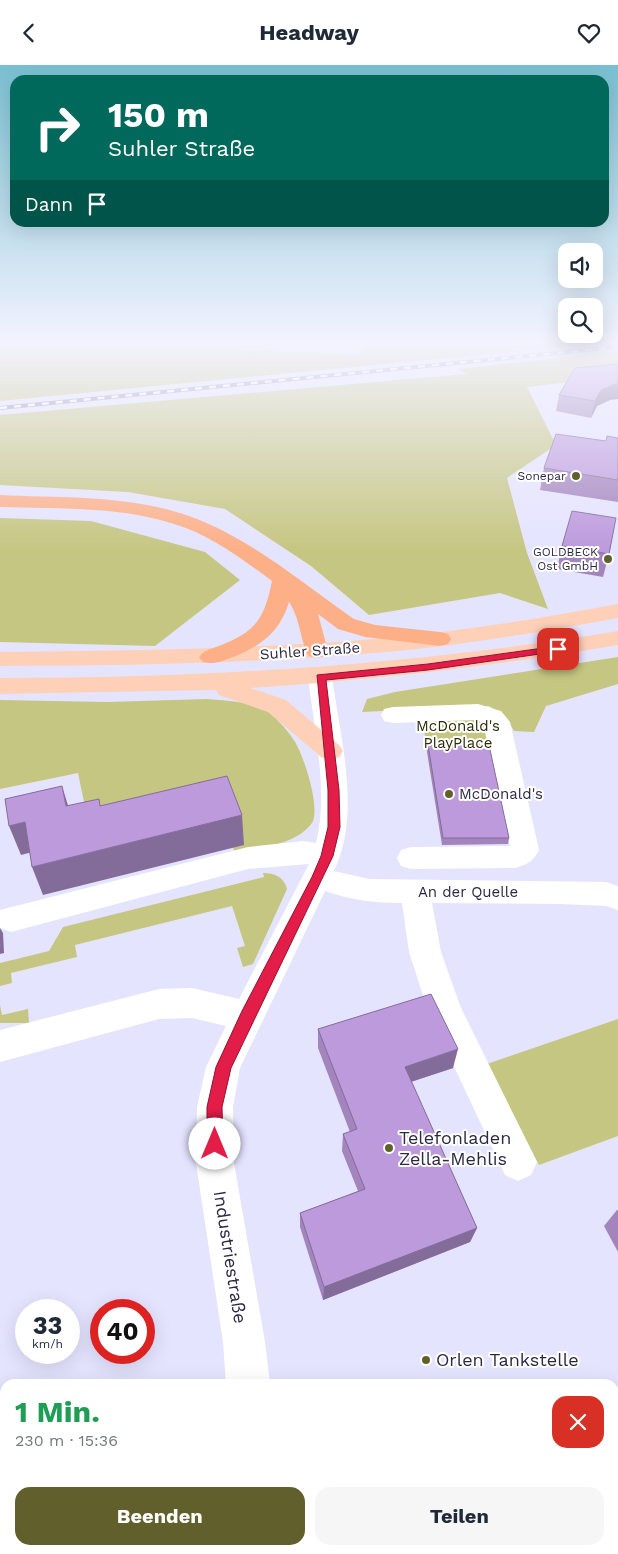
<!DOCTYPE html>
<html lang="de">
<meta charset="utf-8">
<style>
:root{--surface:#fff;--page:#f6f6f7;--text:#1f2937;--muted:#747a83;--accent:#61602d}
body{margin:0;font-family:"Work Sans",sans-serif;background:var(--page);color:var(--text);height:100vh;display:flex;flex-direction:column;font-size:19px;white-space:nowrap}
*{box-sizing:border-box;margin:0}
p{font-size:16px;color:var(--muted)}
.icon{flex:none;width:28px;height:28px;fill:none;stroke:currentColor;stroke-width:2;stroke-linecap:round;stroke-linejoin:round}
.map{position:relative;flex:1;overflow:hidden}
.panel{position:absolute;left:0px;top:1314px;width:619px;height:176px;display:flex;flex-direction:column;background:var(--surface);border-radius:15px 15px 0 0;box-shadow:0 5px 20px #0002}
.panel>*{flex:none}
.top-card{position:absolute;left:10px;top:10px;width:599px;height:152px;border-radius:15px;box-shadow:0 5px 20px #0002;background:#00695c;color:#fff;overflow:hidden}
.buttons{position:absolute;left:558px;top:178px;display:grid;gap:10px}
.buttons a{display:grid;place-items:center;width:45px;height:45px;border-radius:10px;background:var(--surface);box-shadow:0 5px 20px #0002;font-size:25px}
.speed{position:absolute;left:15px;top:1234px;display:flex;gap:10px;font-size:25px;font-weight:700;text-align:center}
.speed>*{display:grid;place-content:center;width:65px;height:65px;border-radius:50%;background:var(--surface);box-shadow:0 5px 20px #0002;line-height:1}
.speed small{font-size:12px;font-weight:400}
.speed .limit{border:8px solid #d22;background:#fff;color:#111}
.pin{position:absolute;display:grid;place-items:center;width:42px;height:42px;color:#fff;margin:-21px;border-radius:10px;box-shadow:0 2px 8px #0006}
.me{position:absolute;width:55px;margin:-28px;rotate:0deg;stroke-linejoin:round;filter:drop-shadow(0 0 4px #0008)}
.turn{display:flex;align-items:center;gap:18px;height:105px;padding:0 15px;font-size:22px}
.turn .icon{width:65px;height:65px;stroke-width:2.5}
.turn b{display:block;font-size:35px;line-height:42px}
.then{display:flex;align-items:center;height:48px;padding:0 15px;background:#0003;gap:10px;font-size:19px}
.round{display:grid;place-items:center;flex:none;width:52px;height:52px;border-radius:15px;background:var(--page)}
.headline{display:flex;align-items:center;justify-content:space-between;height:85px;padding:0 15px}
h1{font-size:30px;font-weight:700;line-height:38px;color:#1e9e55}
.cta{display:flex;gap:10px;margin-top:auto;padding:10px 15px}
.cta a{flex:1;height:58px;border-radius:15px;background:var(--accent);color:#fff;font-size:20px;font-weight:700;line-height:58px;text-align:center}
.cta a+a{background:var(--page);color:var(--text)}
header{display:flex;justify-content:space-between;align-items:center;height:65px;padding:0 15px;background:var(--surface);font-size:22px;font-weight:700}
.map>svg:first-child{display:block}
</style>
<header><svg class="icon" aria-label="back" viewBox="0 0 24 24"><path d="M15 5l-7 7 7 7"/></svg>Headway<svg class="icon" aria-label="heart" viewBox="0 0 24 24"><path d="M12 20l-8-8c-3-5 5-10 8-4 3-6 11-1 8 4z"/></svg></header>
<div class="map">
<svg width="618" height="1489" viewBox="0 0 618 1489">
<rect width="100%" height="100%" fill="#e5e4ff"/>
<g fill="#c6c683">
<path d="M11,277h197l77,10 73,2 11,-12h244l-613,59v-55z"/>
<path d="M618,286v25l-91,11 29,58 -49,33 20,75 21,56 -48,-16 -131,22 -58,-49 -86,-57 -97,-17 -128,-7v-70l467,-41 -9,-5z"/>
<path d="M0,453l91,3 114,31 35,28 -85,66 -155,-4z"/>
<path d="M618,592v27l-72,22 -12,26 -20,-1 -8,-14 -17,-11 -127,6 5,-13 28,-7z"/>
<path d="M207,634c20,2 47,2 63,14 8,7 20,20 25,29 9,14 26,67 17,81 -16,22 -53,25 -77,31l-2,-7 -31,-41h-134l16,-4 -6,-29 -78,16v-89l107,2z"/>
<path d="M474,653l9,3 11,30 -67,1 -4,-33z"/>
<path d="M263,808c12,0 21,4 24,16l-34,75 -10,3 -6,-19 8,-2 -13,-40 -157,39 2,12 -66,16 1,10 -12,3v-23l49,-12 14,-24 201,-50z"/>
<path d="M0,940l2,10 26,-6 1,14h-29z"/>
<path d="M618,954v117l-79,29 -52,-101z"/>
<path d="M618,1401v88h-169l8,-4h157v-82z"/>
</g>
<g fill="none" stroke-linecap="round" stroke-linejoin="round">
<g fill="#fff" fill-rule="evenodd">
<path d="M320,604l8,3 4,5c8,61 30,136 2,194l35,8 237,3 12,4v24l-12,-4 -45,-2 -129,-1 9,49 20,56 76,154 -6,13 -13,6 -13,-6 -77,-164 -19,-59 -7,-49c-28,0 -51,-3 -77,-12l-85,177 -7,39 1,56 31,179 5,42h-44l-3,-42 -27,-179 1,-56 9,-40 20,-41 -34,-8 -33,1 -159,43v-32l159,-41 33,-1 47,11 70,-135 -61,5 -237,63 -11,-4v-18l248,-63 56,-6 12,2c13,-50 -2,-115 -8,-166l4,-5z"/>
<path d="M478,639l23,7 9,11 29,128c-5,11 -13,15 -24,18l-104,1 -10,-3 -4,-8 4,-8 10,-3 99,-1 -27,-123 -7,-3 -83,3 -9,-2 -3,-6 3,-6 9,-2z"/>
<path d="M618,1331v45l-4,1v-45z"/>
<path d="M173,1485h50l-1,4h-50z"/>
</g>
<g fill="#fed0b8" fill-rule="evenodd">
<path d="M618,539v14c-77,14 -154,27 -232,34 -129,11 -257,14 -386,14v-14c129,-1 257,-3 386,-14 78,-7 155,-20 232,-34z"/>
<path d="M618,566v14c-122,21 -244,35 -368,43l36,12 53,45 4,6 -4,6 -9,3 -9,-3 -53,-45 -49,-17 -3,-5 -216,4v-16c209,0 412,-13 618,-47z"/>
</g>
<path fill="#fdb088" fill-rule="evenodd" d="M0,430c62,3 130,0 189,21 61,22 112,66 165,103l21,6 65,7 8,2 3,5 -3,5 -8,2 -75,-9 -27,-8 -20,-15 10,37 -3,5 -8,2 -8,-2c-9,-14 -8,-36 -20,-54 -9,30 -28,44 -56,55 -11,4 -19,8 -30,5l-4,-5c5,-7 12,-8 20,-11 37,-15 45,-26 53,-65 -30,-22 -61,-46 -98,-57 -55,-18 -117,-15 -174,-17z"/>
<defs>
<path id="rail" d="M0,343l618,-61"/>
</defs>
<use href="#rail" stroke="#918faa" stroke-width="4"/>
<use href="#rail" stroke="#fff" stroke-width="2.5" stroke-dasharray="7" stroke-linecap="butt"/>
</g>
<g fill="#a384bd">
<path d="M559,330l51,5 -13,6 -6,12 -35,-7z"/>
<path d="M618,373v64l-78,-12 4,-22 62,-27z"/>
<path d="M562,481l47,8 -6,23 -46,-8z"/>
<path d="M428,680l81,93 -1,6 -66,1 -15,-93z"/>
<path d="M318,964l135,39 -42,14 66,146 -7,14 -147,58 -23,-73v-14l58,-22 -16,-40 1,-17 7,-2 -32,-84z"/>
<path d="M617,1145h1v42l-14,-26z"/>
</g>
<g fill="#846c9a">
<path d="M615,319h3v15l-8,1 -13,6 -6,12 4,-17 6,-11z"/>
<path d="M62,721l9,29 -5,-9z"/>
<path d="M242,750l2,30 -201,50 -11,-28z"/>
<path d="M25,757l11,29 -15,4 -12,-29z"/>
<path d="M0,863l3,5 1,20 -4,1z"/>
<path d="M458,984l-5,19 -52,17 4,-18z"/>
<path d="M477,1163l-7,14 -147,58 1,-13z"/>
</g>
<g fill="#bd9adc" stroke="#846c9a">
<path d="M618,299v20h-3l-14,6 -6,11 -36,-6 16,-27z"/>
<path d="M556,369l50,7 1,-5 11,2v42l-74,-12z"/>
<path d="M572,446l44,7 -7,36 -47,-8z"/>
<path d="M428,680h61l20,93h-66z"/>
<path d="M227,711l15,39 -210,52 -7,-45 -16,4 -4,-27 57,-13 4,20 33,-7 1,7z"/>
<path d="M0,867l1,15h-1z"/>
<path d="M431,929l27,55 -53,18 72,161 -153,59 -24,-74 65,-24 -22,-55 14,-5 -39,-100z"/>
</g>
<linearGradient id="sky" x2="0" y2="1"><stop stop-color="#79bfd1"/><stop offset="0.57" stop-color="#f3f3ff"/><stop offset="1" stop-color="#f3f3ff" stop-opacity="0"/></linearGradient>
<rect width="618" height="485" fill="url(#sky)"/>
<path fill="#e11d48" stroke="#92132f" d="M558,581l3,1v4l-133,19 -102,10 13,110 1,37 -7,29 -102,212 -9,39 1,37 -2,6 -6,2 -5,-2 -3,-6v-37l9,-40 26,-56 70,-134 9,-21 7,-29v-37l-11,-115 111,-11z"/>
<g fill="#61602d" stroke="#fff" stroke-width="2">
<circle cx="576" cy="411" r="5"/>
<circle cx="608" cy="494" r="5"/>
<circle cx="449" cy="729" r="5"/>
<circle cx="389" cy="1083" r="5"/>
<circle cx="426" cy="1295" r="5"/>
</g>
<g text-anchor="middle" stroke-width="4" stroke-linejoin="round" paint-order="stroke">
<g font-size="12" fill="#2c2a43" stroke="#fff" text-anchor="end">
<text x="566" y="415">Sonepar</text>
<text x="598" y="491">GOLDBECK<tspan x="598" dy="14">Ost GmbH</tspan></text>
</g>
<g font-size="15" fill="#2c2a43" stroke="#fff">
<text transform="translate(310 586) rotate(-4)" y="5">Suhler Straße</text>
<text x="468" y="832">An der Quelle</text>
</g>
<g font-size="15" fill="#2c2b08" stroke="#fff">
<text x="458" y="666">McDonald's<tspan x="458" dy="17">PlayPlace</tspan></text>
</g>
<g font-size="15" fill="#2c2a43" stroke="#fff" text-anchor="start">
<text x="459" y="734">McDonald's</text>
</g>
<g font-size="18" fill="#2c2a43" stroke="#fff" text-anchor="start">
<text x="399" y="1079">Telefonladen<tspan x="399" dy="21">Zella-Mehlis</tspan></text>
<text x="436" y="1301">Orlen Tankstelle</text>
</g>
<g font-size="18" fill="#2c2a43" stroke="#fff">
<text transform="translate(230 1192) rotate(81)" y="6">Industriestraße</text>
</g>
</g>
</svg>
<div class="buttons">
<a><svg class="icon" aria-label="sound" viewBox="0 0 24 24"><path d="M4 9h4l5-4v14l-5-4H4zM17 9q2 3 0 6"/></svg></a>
<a><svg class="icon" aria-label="search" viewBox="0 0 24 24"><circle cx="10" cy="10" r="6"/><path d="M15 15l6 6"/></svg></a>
</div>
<div class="speed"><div>33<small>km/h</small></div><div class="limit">40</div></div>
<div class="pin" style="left:558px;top:584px;background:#d93025"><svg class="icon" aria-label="arrive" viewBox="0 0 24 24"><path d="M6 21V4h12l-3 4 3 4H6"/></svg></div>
<svg class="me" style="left:215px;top:1079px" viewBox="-20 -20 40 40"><circle r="19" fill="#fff"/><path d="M0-13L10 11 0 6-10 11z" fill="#e11d48"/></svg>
<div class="top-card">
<div class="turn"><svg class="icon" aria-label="right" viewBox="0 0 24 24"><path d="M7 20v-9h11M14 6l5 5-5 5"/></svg><div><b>150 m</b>Suhler Straße</div></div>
<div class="then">Dann<svg class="icon" aria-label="arrive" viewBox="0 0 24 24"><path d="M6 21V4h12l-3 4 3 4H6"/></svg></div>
</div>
<section class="panel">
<div class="headline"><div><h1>1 Min.</h1><p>230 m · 15:36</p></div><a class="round" style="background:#d93025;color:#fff"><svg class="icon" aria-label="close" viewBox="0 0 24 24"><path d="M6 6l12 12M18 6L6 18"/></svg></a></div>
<div class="cta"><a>Beenden</a><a>Teilen</a></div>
</section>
</div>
